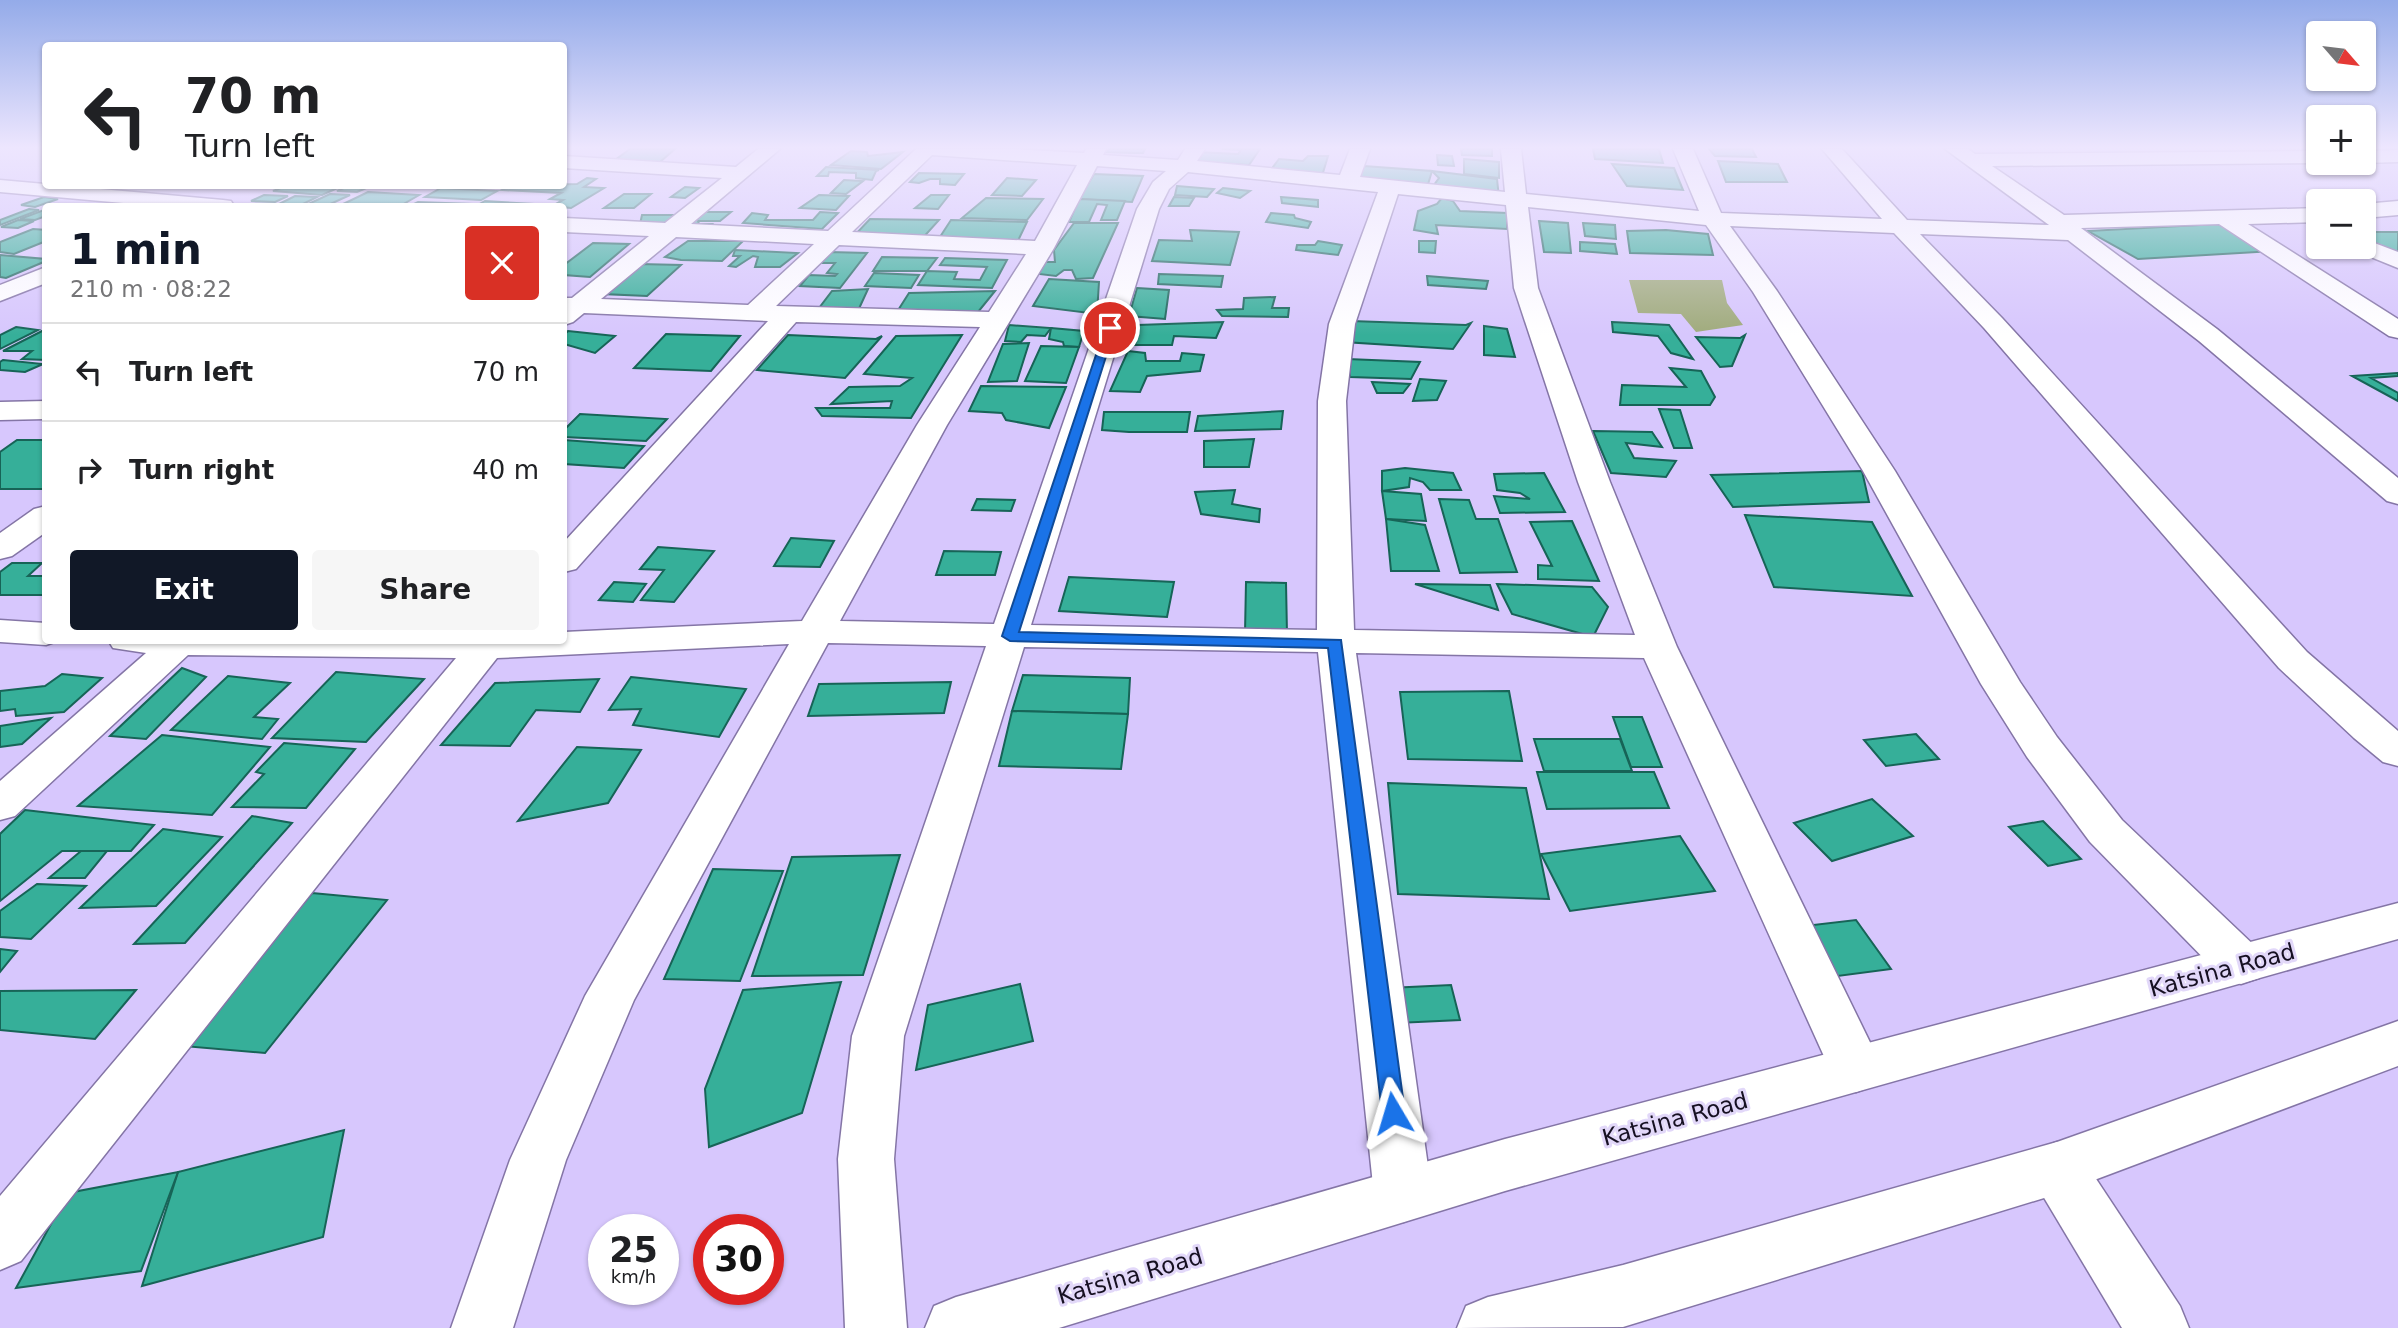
<!DOCTYPE html>
<meta charset="utf-8">
<style>
:root{--surface:#fff;--page:#f6f6f6;--text:#202124;--muted:#757577;--line:#e0e0e0;--accent:#111827}
body{margin:0;font-family:"DejaVu Sans",sans-serif;background:var(--page);color:var(--text);height:100vh;display:flex;flex-direction:column;font-size:26px;white-space:nowrap}
*{box-sizing:border-box;margin:0}
p{font-size:23px;color:var(--muted)}
.icon{flex:none;width:38px;height:38px;fill:none;stroke:currentColor;stroke-width:2;stroke-linecap:round;stroke-linejoin:round}
.map{position:relative;flex:1;overflow:hidden}
.sheet{position:absolute;left:42px;top:203px;width:525px;height:441px;display:flex;flex-direction:column;background:var(--surface);border-radius:7px;box-shadow:0 2px 5px #0004}
.sheet>*{flex:none}
.guide{position:absolute;left:42px;top:42px;width:525px;height:147px;border-radius:7px;box-shadow:0 2px 5px #0004;background:#fff;color:var(--text);overflow:hidden}
.needle{width:46px;rotate:118deg}
.controls{position:absolute;left:2306px;top:21px;display:grid;gap:14px}
.controls a{display:grid;place-items:center;width:70px;height:70px;border-radius:7px;background:var(--surface);box-shadow:0 2px 5px #0004;font-size:35px}
.speed{position:absolute;left:588px;top:1214px;display:flex;gap:14px;font-size:35px;font-weight:700;text-align:center}
.speed>*{display:grid;place-content:center;width:91px;height:91px;border-radius:50%;background:var(--surface);box-shadow:0 2px 5px #0004;line-height:1}
.speed small{font-size:18px;font-weight:400}
.speed .limit{border:10px solid #d22;background:#fff;color:#111}
.pin{position:absolute;display:grid;place-items:center;width:60px;height:60px;color:#fff;margin:-30px;border:4px solid #fff;border-radius:50%;box-shadow:0 2px 7px #0007}
.me{position:absolute;width:77px;margin:-38px;rotate:353deg;stroke-linejoin:round;filter:drop-shadow(0 0 5px #0008)}
.turn{display:flex;align-items:center;gap:24px;height:147px;padding:0 28px;font-size:32px}
.turn .icon{width:91px;height:91px;stroke-width:2.5}
.turn b{display:block;font-size:49px;line-height:60px}
.round{display:grid;place-items:center;flex:none;width:74px;height:74px;border-radius:7px;background:var(--page)}
.head{display:flex;align-items:center;justify-content:space-between;height:119px;padding:0 28px}
h1{font-size:42px;font-weight:700;line-height:52px;color:var(--accent)}
.action{display:flex;gap:14px;margin-top:auto;padding:14px 28px}
.action a{flex:1;height:80px;border-radius:7px;background:var(--accent);color:#fff;font-size:28px;font-weight:700;line-height:80px;text-align:center}
.action a+a{background:var(--page);color:var(--text)}
ul{padding:0;list-style:none}
li{display:flex;align-items:center;gap:21px;height:98px;padding:0 28px;border-top:2px solid var(--line)}
li div{flex:1}
li b{display:block;font-size:26px}
li em{font-style:normal}
.map>svg:first-child{display:block}
</style>
<div class="map">
<svg width="2398" height="1328" viewBox="0 0 2398 1328">
<rect width="100%" height="100%" fill="#d7c7fd"/>
<path fill="#a0ab7c" d="M1629,280h93l5,23 16,22 -47,7 -15,-18 -43,-1z"/>
<g fill="#36af99" stroke="#176457" stroke-width="2">
<path d="M630,149h45l-22,19 -41,-6z"/>
<path d="M1109,149h36l-2,4h-8l-28,-1z"/>
<path d="M1222,149h38l-11,16 -58,-4 7,-9 40,2 3,-4z"/>
<path d="M1461,149h31v7l-30,-1z"/>
<path d="M1593,149h66l4,14 -68,-4z"/>
<path d="M1709,149h43l4,8 -41,-1z"/>
<path d="M851,151l16,1 1,4 35,-4 -22,17 -50,-4z"/>
<path d="M1437,155l15,1 2,10 -16,-1z"/>
<path d="M1308,156h20l-6,20 -52,-5 9,-12 24,2z"/>
<path d="M1464,159l35,3v16l-35,-4z"/>
<path d="M1718,161l60,3 9,18h-61z"/>
<path d="M1612,164l62,4 9,22 -56,-4z"/>
<path d="M1364,166l68,5 -6,20 -69,-10z"/>
<path d="M826,167l53,3 -3,1 -4,9 -16,-2v-5l-27,-1 -1,4h-11z"/>
<path d="M1432,171l65,8 2,19 -68,-9 8,-11z"/>
<path d="M919,173l45,1 -9,11 -15,-1v-5h-10l-11,4 -9,-1z"/>
<path d="M1094,174l49,2 -11,26 -53,-3z"/>
<path d="M587,178l9,1 -12,8 20,1 -33,20 -19,-2 11,-6 -13,-1 11,-6 -59,-3 7,-4 68,-2z"/>
<path d="M1007,178l29,2 -14,16 -30,-1z"/>
<path d="M844,180l19,1 -17,13 -15,-1z"/>
<path d="M286,186h56l-20,9 -49,-4z"/>
<path d="M348,186h23l-14,6 -20,-1z"/>
<path d="M1177,186l37,3 -7,8 -32,-2z"/>
<path d="M685,187l14,1 -14,10 -14,-1z"/>
<path d="M441,188l56,3 -16,9 -56,-3z"/>
<path d="M1223,188l27,3 -10,7 -23,-5z"/>
<path d="M368,192l51,3 -19,11h-61z"/>
<path d="M330,194l20,1 -24,11h-22z"/>
<path d="M624,194h27l-17,14h-30z"/>
<path d="M264,195l24,1 -13,6 -24,-1z"/>
<path d="M819,195l30,1 -13,14 -36,-2z"/>
<path d="M931,195h18l-11,14 -23,-1z"/>
<path d="M295,196l22,1 -18,9h-24z"/>
<path d="M44,197l14,2 -23,8 -14,-2z"/>
<path d="M1174,197l20,1 -5,8h-20z"/>
<path d="M1281,197l37,3v7l-36,-4z"/>
<path d="M986,198l57,1 -16,21 -65,-2z"/>
<path d="M1442,198l11,3 7,10 47,2v16l-71,-4 2,9 -24,-4 4,-19 19,-7z"/>
<path d="M1079,199l46,2 -8,19h-16l6,-15 -10,-1 -8,18h-20z"/>
<path d="M485,201l50,3 -4,2h-55z"/>
<path d="M418,202l55,2 -63,2z"/>
<path d="M29,209l10,1 -39,15v-5z"/>
<path d="M44,210l2,6 -11,4 -15,-1z"/>
<path d="M700,212h31l-11,9h-22l1,3h13l-4,5 -27,-2z"/>
<path d="M820,212l18,1 -16,16 -79,-6 9,-10 16,2 -3,5h48z"/>
<path d="M1271,213l23,2 1,3 16,4 -3,6 -42,-6z"/>
<path d="M642,215h32l-9,11 -25,-2z"/>
<path d="M870,219l69,1 -19,21 -68,-3z"/>
<path d="M18,220l16,1 -16,7 -17,-1z"/>
<path d="M951,220l76,2 -12,25 -79,-4z"/>
<path d="M1539,221l29,2 3,30 -27,-1z"/>
<path d="M1074,223h44l-25,55 -17,1 -4,-9h-8l-8,6 -17,-2 2,-12h14l-1,-12z"/>
<path d="M1583,223l32,2 1,14 -31,-3z"/>
<path d="M2218,224l56,27 -136,8 -50,-28z"/>
<path d="M33,229l13,1v11l-32,13 -14,-2v-10z"/>
<path d="M1190,230l49,2 -9,33 -78,-4 7,-21 33,1z"/>
<path d="M1666,230l42,4 5,21 -83,-2 -3,-22z"/>
<path d="M2364,232h34v24l-34,-18z"/>
<path d="M688,241h55l-21,20 -41,-1 -16,-3z"/>
<path d="M1318,241l24,4 -4,10 -42,-5 1,-5h18z"/>
<path d="M1419,241h17l-1,12 -16,-1z"/>
<path d="M1580,242l35,2 2,10 -37,-3z"/>
<path d="M593,243l36,1 -39,33 -26,-2v-10z"/>
<path d="M735,250l63,3 -18,14h-25l3,-10 -5,-1 -17,11 -7,-1 11,-10h-7z"/>
<path d="M829,252l38,1 -27,35 -40,-2 9,-11 26,1 2,-2 -10,-1 8,-10h-15z"/>
<path d="M0,255l46,4v2l-40,17 -6,-1z"/>
<path d="M882,257l55,1 -10,13h-54z"/>
<path d="M945,258l62,2 -15,28 -74,-3 9,-14 30,1 -3,7 26,1 7,-13 -47,-2z"/>
<path d="M639,264l42,1 -34,31 -44,-2z"/>
<path d="M874,273l45,2 -8,13 -46,-2z"/>
<path d="M1159,274l64,2 -2,11 -63,-3z"/>
<path d="M1427,276l61,5 -2,8 -58,-4z"/>
<path d="M1049,279l50,3 -2,32 -64,-8z"/>
<path d="M1137,288l32,2 -4,29 -36,-3z"/>
<path d="M868,289l-11,24 -41,-1 16,-21z"/>
<path d="M995,291l-21,26 -79,-2 14,-22z"/>
<path d="M1275,297l-3,11h17l-1,9 -66,-1 -5,-6 26,-1 1,-11z"/>
<path d="M1351,321l115,4 5,-2 -18,26 -109,-7z"/>
<path d="M1223,322l-7,16 -42,-2 -2,9h-37l3,-20z"/>
<path d="M1612,322l57,3 24,34 -22,-6 -13,-17 -45,-4z"/>
<path d="M1009,325l42,3 -6,8 -18,-1 -6,7 -16,-1z"/>
<path d="M1484,326l23,3 8,28 -31,-2z"/>
<path d="M16,327l22,3 -38,19v-14z"/>
<path d="M1051,328l33,3 -5,16 -15,-1 -1,-4 -14,-3z"/>
<path d="M46,329v31l-24,-1 10,-8h-29z"/>
<path d="M568,331l47,5 -20,17 -31,-9v-9z"/>
<path d="M666,334l74,2 -29,35 -77,-3z"/>
<path d="M788,335l88,4 6,-3 -37,42 -88,-8z"/>
<path d="M962,335l-51,83 -89,-2 -6,-8h74l2,-7 -61,3 18,-17 51,-1 12,-8 -48,-4 32,-38z"/>
<path d="M1745,335l-13,31 -12,1 -24,-30 44,1z"/>
<path d="M1029,343l-12,38 -29,1 15,-38z"/>
<path d="M1041,346l38,1 -13,36 -41,-2z"/>
<path d="M1128,351l17,2 1,8h34l2,-8 22,2 -4,16 -53,5 -7,16 -30,-1z"/>
<path d="M1347,359l73,3 -9,17 -61,-2z"/>
<path d="M3,360l40,4 -18,8 -25,-2v-8z"/>
<path d="M1670,368l31,3 14,26 -5,8h-90l2,-20 64,2z"/>
<path d="M2398,373v3l-27,2 27,15v8l-46,-25z"/>
<path d="M1420,379l26,2 -9,19 -24,1z"/>
<path d="M1372,382l38,2 -7,9h-26z"/>
<path d="M981,386l85,1 -17,41 -43,-8 -4,-7 -33,-2z"/>
<path d="M1659,409l21,1 12,38h-18z"/>
<path d="M1283,411l-2,18 -86,2 3,-15z"/>
<path d="M1104,412h86l-3,20h-58l-27,-2z"/>
<path d="M580,414l87,5 -21,22 -82,-4v-7z"/>
<path d="M1593,431l59,1 10,15 -36,-4 8,15 42,3 -10,16 -55,-4z"/>
<path d="M1254,439l-5,28h-45v-26z"/>
<path d="M17,440h29v49h-46v-37z"/>
<path d="M564,440l80,6 -20,22 -60,-4z"/>
<path d="M1405,468l48,5 8,17h-31l-7,-8 -13,-4 -1,9 -27,4v-20z"/>
<path d="M1862,471l7,31 -136,5 -22,-32z"/>
<path d="M1544,473l21,39 -65,1 -6,-17 36,3 -10,-6 -23,-3 -3,-16z"/>
<path d="M1235,490l-3,14 28,5 -1,13 -58,-8 -6,-22z"/>
<path d="M1382,491l39,3 5,27 -40,-2z"/>
<path d="M977,499l38,1 -4,11 -39,-1z"/>
<path d="M1439,499l30,1 7,19h22l19,53 -57,1z"/>
<path d="M1745,515l127,7 40,74 -138,-9z"/>
<path d="M1386,519l39,6 14,46h-48z"/>
<path d="M1572,521l27,60 -61,-2v-14l14,1 -22,-44z"/>
<path d="M791,538l43,3 -14,26 -46,-1z"/>
<path d="M658,547l56,4 -40,51 -33,-2 23,-30 -24,-1z"/>
<path d="M944,551l57,1 -6,23h-59z"/>
<path d="M12,563h30l-14,13h18v19h-46v-23z"/>
<path d="M1069,577l105,5 -7,35 -108,-6z"/>
<path d="M614,582l32,2 -13,18 -34,-2z"/>
<path d="M1246,582l40,1 1,51 -42,-1z"/>
<path d="M1415,584l75,1 8,25z"/>
<path d="M1497,584l95,3 16,20 -15,30 -81,-23z"/>
<path d="M182,668l24,9 -60,62 -36,-3z"/>
<path d="M336,672l88,7 -58,63 -94,-4z"/>
<path d="M62,674l40,4 -38,34 -48,4 -1,-7 -15,2v-20l45,-5z"/>
<path d="M1023,675l107,3 -2,36 -116,-3z"/>
<path d="M228,676l62,7 -36,34 24,2 -16,20 -91,-9z"/>
<path d="M631,677l115,12 -27,48 -86,-12 8,-16 -32,1z"/>
<path d="M599,679l-19,33 -44,-2 -26,36 -69,-1 54,-62z"/>
<path d="M951,682l-7,31 -136,3 11,-32z"/>
<path d="M1509,691l13,70 -114,-2 -8,-67z"/>
<path d="M1012,711l116,3 -7,55 -122,-3z"/>
<path d="M1613,717h29l20,50h-31z"/>
<path d="M51,718l-29,26 -22,3v-21z"/>
<path d="M1916,734l23,25 -53,7 -22,-26z"/>
<path d="M162,735l108,12 -58,68 -134,-9z"/>
<path d="M1534,739h86l12,32h-88z"/>
<path d="M284,743l71,6 -49,59 -74,-1 32,-33 -8,-2z"/>
<path d="M577,747l64,3 -33,53 -90,18z"/>
<path d="M1537,772h117l15,36 -122,1z"/>
<path d="M1388,783l138,5 23,111 -151,-5z"/>
<path d="M1872,799l41,37 -81,25 -38,-38z"/>
<path d="M25,810l129,15 -23,26h-69l-62,50v-67z"/>
<path d="M252,816l40,7 -107,120 -51,1z"/>
<path d="M2043,821l38,38 -33,7 -39,-39z"/>
<path d="M163,829l59,8 -66,69 -76,2z"/>
<path d="M1680,836l35,55 -145,20 -29,-57z"/>
<path d="M81,851h26l-22,27h-36z"/>
<path d="M900,855l-37,120 -111,1 40,-119z"/>
<path d="M713,869l70,2 -43,110 -76,-2z"/>
<path d="M37,884l49,2 -55,53 -31,-2v-26z"/>
<path d="M312,893l75,7 -122,153 -82,-7z"/>
<path d="M1856,920l35,49 -61,8 -34,-50z"/>
<path d="M0,949l17,2 -17,21z"/>
<path d="M841,982l-39,131 -93,34 -4,-58 38,-99z"/>
<path d="M1020,984l13,57 -117,29 12,-65z"/>
<path d="M1451,985l9,35 -63,3 -8,-35z"/>
<path d="M136,990l-41,49 -95,-9v-39z"/>
<path d="M344,1130l-21,107 -181,49 36,-114z"/>
<path d="M178,1172l-37,99 -125,17 52,-95z"/>
</g>
<g fill="none" stroke-linecap="round" stroke-linejoin="round">
<defs>
<g id="minor">
<path d="M758,149h22l-89,75 137,7 88,-82h96l72,4 2,-4h20l-3,6 75,5 7,-11h20l-8,12 143,14 10,-26h20l-10,28 145,15 -4,-43h20l5,45 173,17 -26,-62h20l28,64 161,6 -60,-70h20l65,71 142,5 -104,-76h23l7,5 344,-3v12l-327,3 72,49 255,-7v14l-71,2 150,95v19l-9,-2 -170,-112 -138,4 136,101 181,149v26l-11,-3 -188,-160 -131,-101 -148,-6 82,84 305,334 91,79v35l-15,-4 -29,-24 -75,-70 -295,-340 -90,-95 -164,-7 47,65 118,180 125,211 37,55 65,83 137,130 7,14 -7,14 -18,6 -18,-6 -133,-136 -63,-85 -46,-73 -118,-213 -110,-179 -47,-67 -178,-18 10,81 72,194 67,165 206,422 -8,16 -19,7 -19,-7 -193,-427 -288,-5 76,542 -8,19 -21,8 -21,-8 -8,-19 -56,-543 -294,-5 -120,389 -10,123 13,169h-62l-7,-169 14,-123 134,-390 -158,-3 -194,357 -68,160 -53,168h-62l59,-168 75,-164 204,-352 -292,14 -476,603 -21,9v-74l456,-538 -268,-3 -173,161 -15,4v-39l146,-128 -33,-5 -5,-8h456v-8l238,-11 115,-196 63,-98 -184,-5 -220,247 -12,3v-30l204,-221 -184,-8 -11,9 -9,3v-27h8l77,-62 -85,-4v-14l101,5 57,-45 -158,-10v-12l172,11zM932,155l145,10 -42,76 -183,-9zM1097,166l69,5 -13,11 -16,27 -143,415 -154,-3 107,-196 107,-177zM1188,172l190,20 -49,132 -11,77 -1,229 -286,-5 128,-416 10,-20zM1398,194l108,11 8,83 64,194 57,153 -281,-5 -8,-229 9,-77zM676,237l138,7 -66,61 -147,-6zM839,245l187,9 -37,58 -213,-6z"/>
<path d="M2398,150v12l-34,1h-1l1,-12z"/>
<path d="M0,180l223,20 8,1 3,5h-77l-157,-14z"/>
<path d="M2398,201v14l-34,3v-14z"/>
<path d="M2364,239l34,13v16l-42,-17 -3,-4h11z"/>
<path d="M46,267v16l-46,18v-16z"/>
<path d="M46,401v18l-46,1v-18z"/>
<path d="M46,506v26l-34,24 -12,3v-26l34,-24z"/>
<path d="M0,620l46,3v17h14l-14,5 -46,-3z"/>
<path d="M2057,1142l20,8 103,156 9,22h-67l-85,-142 -9,-18 9,-18z"/>
</g>
<g id="highway">
<path d="M2398,903v36l-893,252 -446,137h-134l9,-22 22,-9 549,-158z"/>
<path d="M2398,1021v45l-341,128 -434,133 -166,1 9,-22 22,-9 135,-32 434,-123z"/>
</g>
</defs>
<use href="#minor" stroke="#8475a6" stroke-width="3"/>
<use href="#highway" stroke="#8475a6" stroke-width="3"/>
<use href="#minor" fill="#fff" fill-rule="evenodd"/>
<use href="#highway" fill="#fff" fill-rule="evenodd"/>
</g>
<linearGradient id="sky" x2="0" y2="1"><stop stop-color="#94abe9"/><stop offset="0.44" stop-color="#ede6fe"/><stop offset="1" stop-color="#ede6fe" stop-opacity="0"/></linearGradient>
<rect width="2398" height="335" fill="url(#sky)"/>
<path fill="#1a73e8" stroke="#114b97" stroke-width="2" d="M1106,325l9,3 -96,304 322,8 64,473 -4,7 -8,3 -8,-3 -3,-7 -54,-465 -318,-7 -8,-5z"/>
<g text-anchor="middle" stroke-width="6" stroke-linejoin="round" paint-order="stroke">
<g font-size="23" fill="#161022" stroke="#e2d8f9">
<text transform="translate(2222 970) rotate(-15)" y="8">Katsina Road</text>
<text transform="translate(1675 1119) rotate(-15)" y="8">Katsina Road</text>
<text transform="translate(1130 1276) rotate(-16)" y="8">Katsina Road</text>
</g>
</g>
</svg>
<div class="controls">
<a><svg class="needle" viewBox="-14 -14 28 28"><path d="M0-13l5 13h-10z" fill="#e53935"/><path d="M0 13l5-13h-10z" fill="#757577"/></svg></a>
<a>+</a>
<a>−</a>
</div>
<div class="speed"><div>25<small>km/h</small></div><div class="limit">30</div></div>
<div class="pin" style="left:1110px;top:328px;background:#d93025"><svg class="icon" aria-label="arrive" viewBox="0 0 24 24"><path d="M6 21V4h12l-3 4 3 4H6"/></svg></div>
<svg class="me" style="left:1393px;top:1113px" viewBox="-20 -20 40 40"><path d="M0-17L14 15 0 8-14 15z" fill="#1a73e8" stroke="#fff" stroke-width="4"/></svg>
<div class="guide">
<div class="turn"><svg class="icon" aria-label="left" viewBox="0 0 24 24"><path d="M17 20v-9H6M10 6l-5 5 5 5"/></svg><div><b>70 m</b>Turn left</div></div>
</div>
<section class="sheet">
<div class="head"><div><h1>1 min</h1><p>210 m · 08:22</p></div><a class="round" style="background:#d93025;color:#fff"><svg class="icon" aria-label="close" viewBox="0 0 24 24"><path d="M6 6l12 12M18 6L6 18"/></svg></a></div>
<ul>
<li><svg class="icon" aria-label="left" viewBox="0 0 24 24"><path d="M17 20v-9H6M10 6l-5 5 5 5"/></svg><div><b>Turn left</b></div><em>70 m</em></li>
<li><svg class="icon" aria-label="right" viewBox="0 0 24 24"><path d="M7 20v-9h11M14 6l5 5-5 5"/></svg><div><b>Turn right</b></div><em>40 m</em></li>
</ul>
<div class="action"><a>Exit</a><a>Share</a></div>
</section>
</div>
